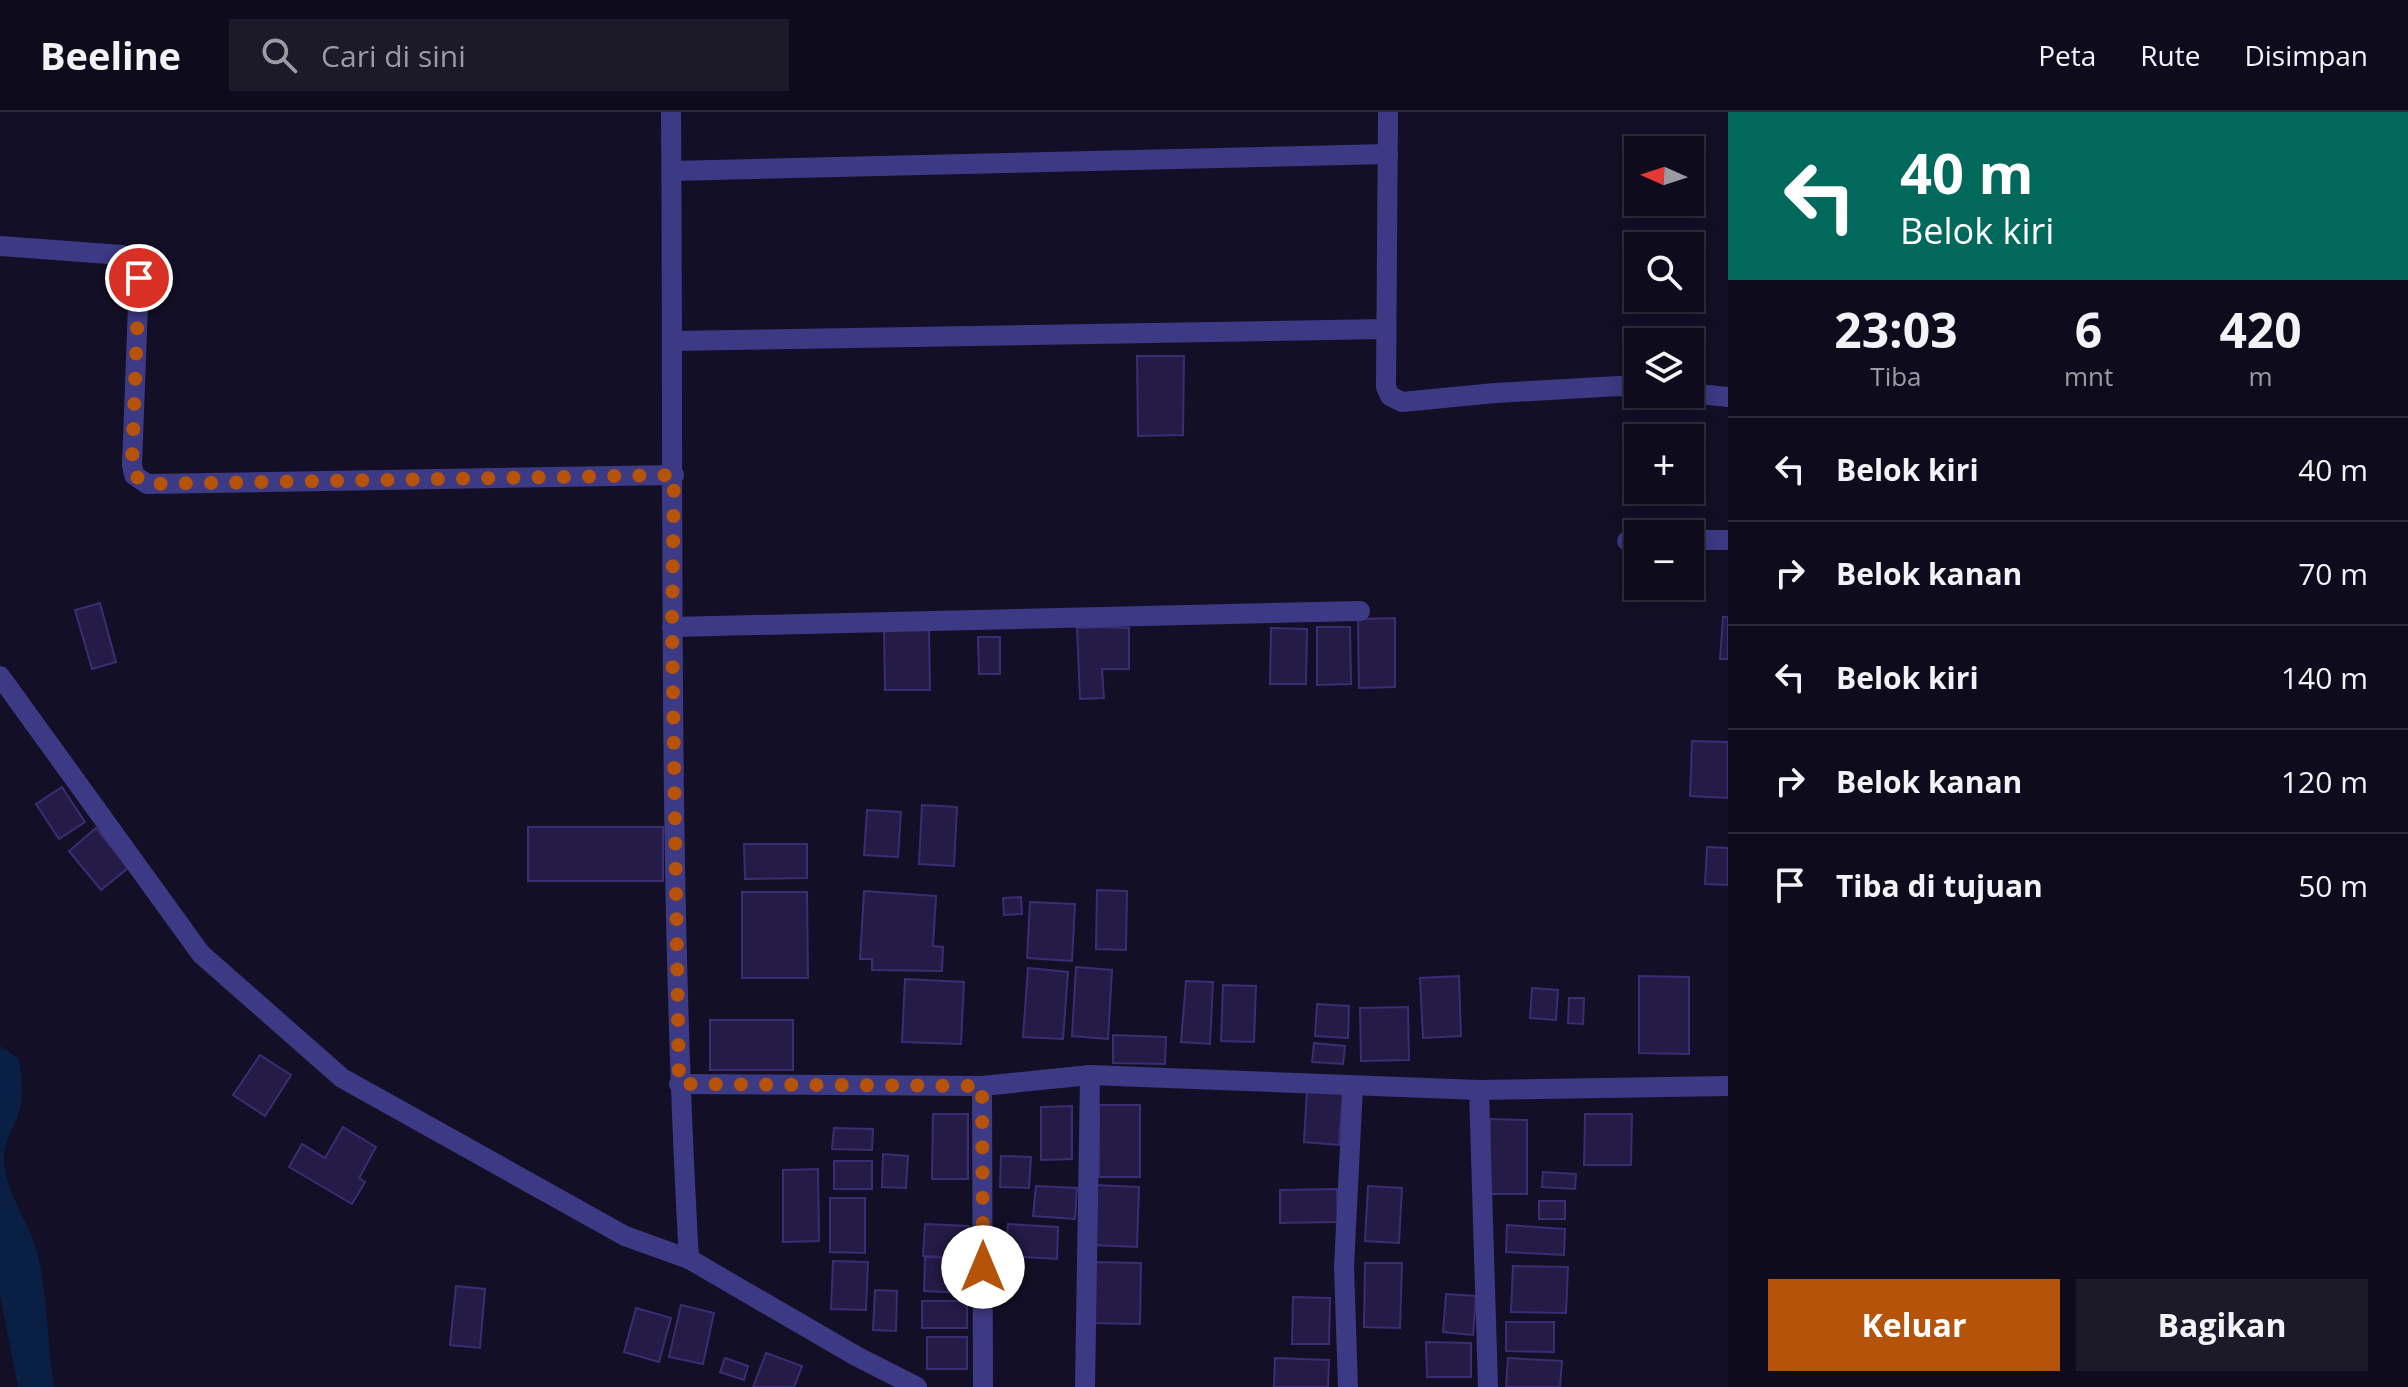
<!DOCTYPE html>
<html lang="id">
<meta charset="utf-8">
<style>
:root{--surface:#0e0b1c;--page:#1c1929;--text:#f1f3f6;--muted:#9b9ba3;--line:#2e2b3b;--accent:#b45309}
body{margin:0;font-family:"Open Sans",sans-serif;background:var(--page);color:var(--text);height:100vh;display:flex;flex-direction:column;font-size:30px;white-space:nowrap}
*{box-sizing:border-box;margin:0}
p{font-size:26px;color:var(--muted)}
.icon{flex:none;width:44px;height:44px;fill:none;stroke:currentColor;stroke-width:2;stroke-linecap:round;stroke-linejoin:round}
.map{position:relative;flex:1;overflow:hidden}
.side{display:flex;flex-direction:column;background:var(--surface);width:680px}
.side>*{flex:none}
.guide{background:#00695c;color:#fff;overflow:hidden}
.needle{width:52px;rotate:273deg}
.controls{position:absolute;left:1624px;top:24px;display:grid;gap:16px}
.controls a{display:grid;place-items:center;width:80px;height:80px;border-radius:0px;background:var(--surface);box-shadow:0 4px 20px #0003,0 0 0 2px var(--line);font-size:40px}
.pin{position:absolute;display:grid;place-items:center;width:68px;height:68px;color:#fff;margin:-34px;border:4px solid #fff;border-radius:50%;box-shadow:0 2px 8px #0007}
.me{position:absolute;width:88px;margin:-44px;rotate:0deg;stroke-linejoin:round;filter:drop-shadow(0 0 6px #0008)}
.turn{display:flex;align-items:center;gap:28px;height:168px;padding:0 40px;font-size:36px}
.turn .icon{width:104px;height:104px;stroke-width:2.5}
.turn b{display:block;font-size:56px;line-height:68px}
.eta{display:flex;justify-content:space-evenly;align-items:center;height:136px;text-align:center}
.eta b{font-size:48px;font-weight:700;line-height:56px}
.primary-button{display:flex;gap:16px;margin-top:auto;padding:16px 40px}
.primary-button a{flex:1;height:92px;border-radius:0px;background:var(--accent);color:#fff;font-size:32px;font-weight:700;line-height:92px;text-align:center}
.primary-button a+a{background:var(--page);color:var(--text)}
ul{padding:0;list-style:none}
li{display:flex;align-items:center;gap:24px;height:104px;padding:0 40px;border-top:2px solid var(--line)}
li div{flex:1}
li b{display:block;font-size:30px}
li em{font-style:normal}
header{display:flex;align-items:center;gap:48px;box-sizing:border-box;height:112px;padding:0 40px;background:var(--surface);border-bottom:2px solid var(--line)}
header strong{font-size:38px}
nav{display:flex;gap:44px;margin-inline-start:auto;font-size:28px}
.search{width:560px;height:72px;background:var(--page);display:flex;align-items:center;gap:20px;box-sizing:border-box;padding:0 28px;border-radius:0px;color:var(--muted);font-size:30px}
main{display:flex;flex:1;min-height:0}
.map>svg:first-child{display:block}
</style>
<header>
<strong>Beeline</strong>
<div class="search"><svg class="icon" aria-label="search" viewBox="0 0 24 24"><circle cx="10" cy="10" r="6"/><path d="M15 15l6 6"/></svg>Cari di sini</div>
<nav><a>Peta</a><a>Rute</a><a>Disimpan</a></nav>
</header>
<main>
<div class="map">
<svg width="1728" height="1275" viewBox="0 0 1728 1275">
<rect width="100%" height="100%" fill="#130f26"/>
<path fill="#0a1f44" d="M0,934l19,13c2,16 5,32 1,49 -4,18 -17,32 -16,52 1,33 25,61 33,92 11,45 10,90 17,135h-36l-18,-92z"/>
<g fill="#241b47" stroke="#3b2d73" stroke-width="2">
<path d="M1137,244h47l-1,79 -45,1z"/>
<path d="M100,491l16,59 -24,7 -17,-59z"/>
<path d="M1723,505h5v42h-8z"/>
<path d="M1395,506v69l-36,1 -1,-69z"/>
<path d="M1101,515l28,1v41h-27l2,29 -24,1 -3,-71z"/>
<path d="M1317,515h33l1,57 -34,1z"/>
<path d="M884,516h45l1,62h-45z"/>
<path d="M1271,516l36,1 -1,55h-36z"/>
<path d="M978,525h22v37h-21z"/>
<path d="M1692,629l36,1v56l-38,-2z"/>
<path d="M62,675l23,35 -26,17 -23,-35z"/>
<path d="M922,693l35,2 -3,59 -35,-2z"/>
<path d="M867,698l34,2 -3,45 -34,-2z"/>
<rect x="528" y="715" width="135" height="54"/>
<path d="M96,716l32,40 -27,22 -32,-39z"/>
<path d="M744,732h63v34l-62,1z"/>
<path d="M1707,735l21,1v37l-23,-1z"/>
<path d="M1097,778l30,1 -1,59 -30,-1z"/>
<path d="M864,779l72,5 -3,50 10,1 -1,24 -70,-1v-11h-12z"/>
<path d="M742,780h65l1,86h-66z"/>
<path d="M1021,785l1,17 -18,1 -1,-17z"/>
<path d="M1030,790l45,2 -3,57 -45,-3z"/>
<path d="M1076,855l36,3 -4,69 -36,-3z"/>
<path d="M1028,856l40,4 -5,67 -40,-2z"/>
<path d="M1459,864l2,60 -38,2 -3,-60z"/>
<path d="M1639,864l50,1v77l-50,-1z"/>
<path d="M905,867l59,3 -3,62 -59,-2z"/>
<path d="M1186,869l27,1 -3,62 -29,-2z"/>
<path d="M1223,873l33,1 -2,56 -33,-1z"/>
<path d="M1532,876l26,2 -2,30 -26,-2z"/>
<path d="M1569,886h15l-1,26 -15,-1z"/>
<path d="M1317,892l32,2 -1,32 -33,-2z"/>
<path d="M1408,895l1,53 -48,1 -1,-53z"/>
<rect x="710" y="908" width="83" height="50"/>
<path d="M1113,923l53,2 -1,27 -52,-1z"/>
<path d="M1314,931l31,3 -2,18 -31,-2z"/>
<path d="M260,943l31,20 -26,41 -32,-21z"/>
<path d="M1307,977l36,2 -4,54 -35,-3z"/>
<rect x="1099" y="993" width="41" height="72"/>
<path d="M1072,994v53l-31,1v-53z"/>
<path d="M933,1002h35v65h-36z"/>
<path d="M1585,1002h47l-1,51h-47z"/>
<path d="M1490,1007l37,1v74h-38z"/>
<path d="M343,1015l33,20 -17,31 6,4 -13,22 -63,-37 13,-23 23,14z"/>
<path d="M834,1016l39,1 -1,21 -40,-1z"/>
<path d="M883,1042l25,2 -2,32 -24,-1z"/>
<path d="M1001,1044l30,1 -2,31 -29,-1z"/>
<rect x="834" y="1049" width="38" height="28"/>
<path d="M818,1057l1,72 -36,1v-72z"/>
<path d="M1543,1060l33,2 -1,15 -33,-2z"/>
<path d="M1095,1073l44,2 -2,60 -45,-2z"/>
<path d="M1036,1074l41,2 -2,31 -42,-3z"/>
<path d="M1368,1074l34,2 -3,55 -34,-2z"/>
<path d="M1337,1077l1,33 -58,1v-33z"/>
<path d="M830,1086h35v55l-35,-1z"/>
<rect x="1539" y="1089" width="26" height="18"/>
<path d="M925,1112l44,2 -1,32 -45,-2z"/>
<path d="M1008,1112l50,3 -1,32 -51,-3z"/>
<path d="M1507,1113l58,4 -1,26 -58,-3z"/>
<path d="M925,1145l43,1 -1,35 -43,-2z"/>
<path d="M833,1149l35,1 -2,48 -35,-1z"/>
<path d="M1091,1150l50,1 -1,61 -50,-1z"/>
<path d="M1365,1151h37l-2,65 -36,-1z"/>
<path d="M1513,1154l55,1 -2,46 -55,-1z"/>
<path d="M456,1174l29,3 -5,59 -30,-3z"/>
<path d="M875,1178l22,1 -1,40 -23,-1z"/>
<path d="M1446,1182l30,2 -3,39 -30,-3z"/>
<path d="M1293,1185l37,1 -1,46h-37z"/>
<rect x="922" y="1189" width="45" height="27"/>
<path d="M681,1193l33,8 -11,51 -34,-7z"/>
<path d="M636,1196l35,10 -12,44 -35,-10z"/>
<path d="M1506,1210h48v30l-48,-1z"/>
<rect x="927" y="1225" width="40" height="32"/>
<path d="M1426,1230l45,1v34h-44z"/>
<path d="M766,1241l36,13 -8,21h-41z"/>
<path d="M725,1246l23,8 -4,14 -24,-8z"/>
<path d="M1275,1246l54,2 -1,27h-54z"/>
<path d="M1508,1246l54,3 -2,26h-54z"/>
</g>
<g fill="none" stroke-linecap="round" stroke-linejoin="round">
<g stroke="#3d3a85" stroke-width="20">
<path d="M671,0c3,382 -4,765 18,1147"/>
<path d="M1388,0l-2,275 4,9 12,6 93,-9 124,-7 19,1"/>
<path d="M672,59l716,-17"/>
<path d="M0,134l122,9 14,8 3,15 -7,187 2,10 13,9 527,-9"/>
<path d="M673,229l713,-12"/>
<path d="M1690,281l38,4"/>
<path d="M1690,428h38"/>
<path d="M1627,429h11"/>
<path d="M672,515l688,-16"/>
<path d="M0,564l201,278 141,124 283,158 64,23 167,97 61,31"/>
<path d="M679,972l303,2 108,-11 389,15 249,-4"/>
<path d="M982,974l1,301"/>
<path d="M1479,978l9,297"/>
<path d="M1085,1275l5,-312"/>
<path d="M1348,1275l-4,-120 9,-181"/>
</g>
</g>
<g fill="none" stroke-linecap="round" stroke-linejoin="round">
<path stroke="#b45309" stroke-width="14" stroke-dasharray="0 25.2" d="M139,166l-7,187 2,10 13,9 527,-9 -2,152 7,457 303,2 1,181"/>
</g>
</svg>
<div class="controls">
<a><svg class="needle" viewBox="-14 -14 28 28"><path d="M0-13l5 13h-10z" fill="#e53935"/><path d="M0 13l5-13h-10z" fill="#9b9ba3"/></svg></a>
<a><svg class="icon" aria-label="search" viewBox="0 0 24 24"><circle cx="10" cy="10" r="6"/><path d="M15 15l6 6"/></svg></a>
<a><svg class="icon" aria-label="layers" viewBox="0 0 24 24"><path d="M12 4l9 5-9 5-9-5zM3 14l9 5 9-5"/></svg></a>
<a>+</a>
<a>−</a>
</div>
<div class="pin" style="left:139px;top:166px;background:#d93025"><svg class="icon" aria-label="arrive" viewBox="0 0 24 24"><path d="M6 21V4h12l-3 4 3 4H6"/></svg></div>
<svg class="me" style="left:983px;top:1155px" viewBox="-20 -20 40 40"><circle r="19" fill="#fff"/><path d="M0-13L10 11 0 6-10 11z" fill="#b45309"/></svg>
</div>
<section class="side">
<div class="guide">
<div class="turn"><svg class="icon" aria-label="left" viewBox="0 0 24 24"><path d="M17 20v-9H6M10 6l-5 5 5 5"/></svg><div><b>40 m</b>Belok kiri</div></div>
</div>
<div class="eta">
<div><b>23:03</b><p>Tiba</p></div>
<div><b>6</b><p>mnt</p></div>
<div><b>420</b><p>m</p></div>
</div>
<ul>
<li><svg class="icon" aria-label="left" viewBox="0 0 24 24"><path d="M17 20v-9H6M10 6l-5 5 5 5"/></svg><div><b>Belok kiri</b></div><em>40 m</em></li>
<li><svg class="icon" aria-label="right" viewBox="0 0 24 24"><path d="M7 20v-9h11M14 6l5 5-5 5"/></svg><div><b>Belok kanan</b></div><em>70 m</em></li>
<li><svg class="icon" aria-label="left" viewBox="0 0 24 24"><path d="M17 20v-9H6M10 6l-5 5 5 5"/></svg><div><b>Belok kiri</b></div><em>140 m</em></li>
<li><svg class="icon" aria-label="right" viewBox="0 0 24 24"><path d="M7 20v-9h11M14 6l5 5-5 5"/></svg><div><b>Belok kanan</b></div><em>120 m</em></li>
<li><svg class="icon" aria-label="arrive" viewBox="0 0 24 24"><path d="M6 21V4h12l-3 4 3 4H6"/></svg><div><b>Tiba di tujuan</b></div><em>50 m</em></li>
</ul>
<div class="primary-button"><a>Keluar</a><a>Bagikan</a></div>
</section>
</main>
